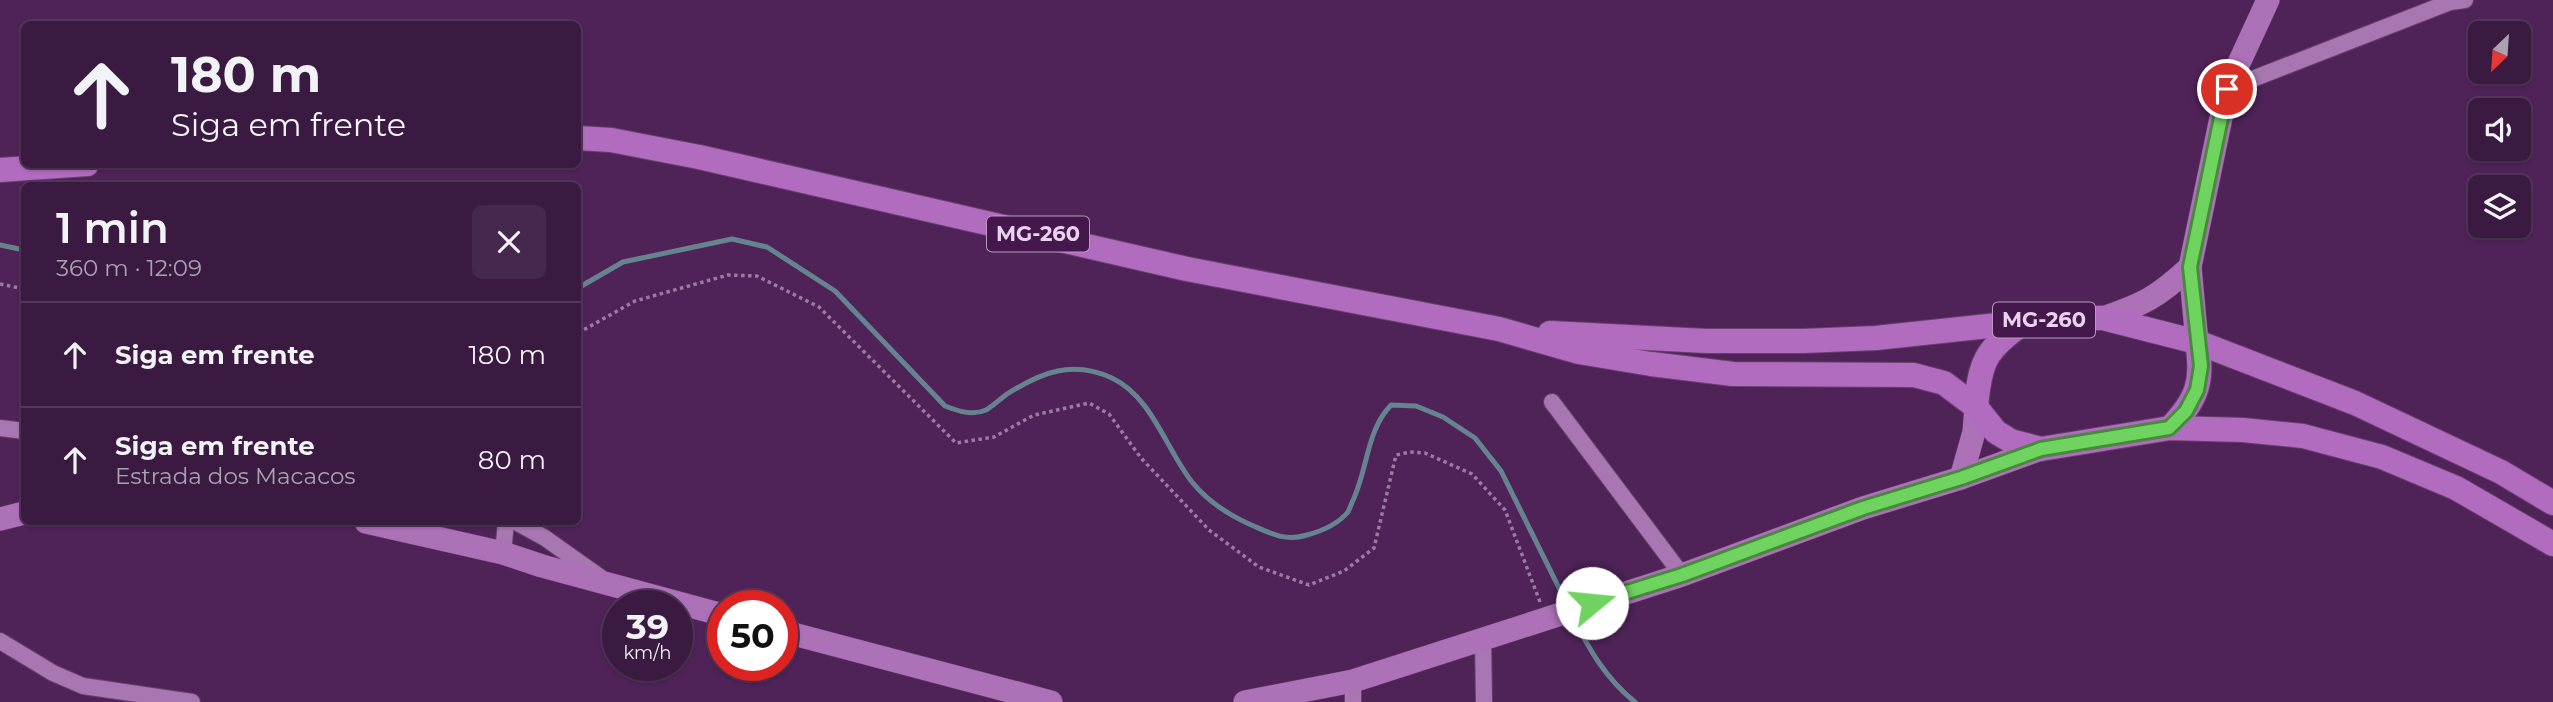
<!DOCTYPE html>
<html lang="pt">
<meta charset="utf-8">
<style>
:root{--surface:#3b1a42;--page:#46274d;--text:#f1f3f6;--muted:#aca1b2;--line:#54385b}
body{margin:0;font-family:Montserrat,sans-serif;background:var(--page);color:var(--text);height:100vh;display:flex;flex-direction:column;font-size:26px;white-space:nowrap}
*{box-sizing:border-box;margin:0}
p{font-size:23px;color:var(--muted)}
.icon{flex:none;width:38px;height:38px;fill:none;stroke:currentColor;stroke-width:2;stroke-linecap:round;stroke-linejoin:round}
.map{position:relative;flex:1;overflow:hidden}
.side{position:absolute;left:21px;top:182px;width:560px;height:343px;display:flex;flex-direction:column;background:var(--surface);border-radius:10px;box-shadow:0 2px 5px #0004,0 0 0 2px var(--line)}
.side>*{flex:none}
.guide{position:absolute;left:21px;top:21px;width:560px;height:147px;border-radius:10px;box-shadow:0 2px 5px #0004,0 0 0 2px var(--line);background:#3b1a42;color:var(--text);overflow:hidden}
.needle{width:46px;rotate:205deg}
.buttons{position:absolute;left:2468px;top:21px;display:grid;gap:14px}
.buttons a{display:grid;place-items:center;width:63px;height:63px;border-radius:10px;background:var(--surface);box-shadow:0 2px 5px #0004,0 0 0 2px var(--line);font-size:35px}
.speed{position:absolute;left:602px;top:590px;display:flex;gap:14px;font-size:35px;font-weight:700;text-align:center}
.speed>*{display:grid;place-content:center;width:91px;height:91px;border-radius:50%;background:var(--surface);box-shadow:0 2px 5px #0004,0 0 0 2px var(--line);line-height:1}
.speed small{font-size:18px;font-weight:400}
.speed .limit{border:10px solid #d22;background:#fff;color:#111}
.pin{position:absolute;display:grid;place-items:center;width:60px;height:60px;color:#fff;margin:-30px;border:4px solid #fff;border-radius:50%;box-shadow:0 2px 7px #0007}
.me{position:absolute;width:77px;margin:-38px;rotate:73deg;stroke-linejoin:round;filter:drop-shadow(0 0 5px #0008)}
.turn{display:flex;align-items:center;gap:24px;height:147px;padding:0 35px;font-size:32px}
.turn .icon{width:91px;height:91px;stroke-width:2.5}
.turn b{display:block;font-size:49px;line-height:60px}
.round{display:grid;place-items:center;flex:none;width:74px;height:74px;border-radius:10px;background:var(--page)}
.headline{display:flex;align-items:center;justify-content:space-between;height:119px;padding:0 35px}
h1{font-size:42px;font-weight:600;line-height:52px}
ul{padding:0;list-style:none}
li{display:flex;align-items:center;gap:21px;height:105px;padding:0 35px;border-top:2px solid var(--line)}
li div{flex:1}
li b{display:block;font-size:26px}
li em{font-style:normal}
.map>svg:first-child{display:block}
</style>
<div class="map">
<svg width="2553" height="702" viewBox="0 0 2553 702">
<rect width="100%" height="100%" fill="#4f2358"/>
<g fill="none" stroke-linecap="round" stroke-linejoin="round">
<g stroke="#66848f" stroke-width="5">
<path d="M0,245l24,5"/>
<path d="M578,288l45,-26 109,-23 35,8 68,44 110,115c13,5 27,10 41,4 7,-4 14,-11 21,-16 35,-22 65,-34 105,-16 40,19 54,71 80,104 17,21 40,35 64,45 18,8 31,14 51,8 15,-4 30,-10 41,-23 2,-4 4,-10 6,-14 14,-32 13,-68 37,-93l25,1 27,11 32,21 26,33 67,135"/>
<path d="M1572,615c16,33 34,64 63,87"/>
</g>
<defs>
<g id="street">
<path d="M2227,89l223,-87 15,-2"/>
<path d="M1552,402l130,173"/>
<path d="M0,428l24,3"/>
<path d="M516,522l29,16 55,39"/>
<path d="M503,553l3,-31"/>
<path d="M1483,638l1,64"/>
<path d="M0,641l53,32 30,13 109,16"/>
<path d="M1353,681v21"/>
</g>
<g id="secondary">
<path d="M2103,318c41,-14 55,-21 87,-51"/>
<path d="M2197,342l-7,-75 37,-178 41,-89"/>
<path d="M1961,478l13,-46 2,-25"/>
<path d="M0,519l24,-6"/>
<path d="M366,522l137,31 39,13 181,49"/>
<path d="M782,631l269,71"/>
<path d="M1245,702l108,-21 329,-106 181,-67 98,-30 80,-29"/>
</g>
<g id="primary">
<path d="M578,138l33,2 88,17 488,112 312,60 80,23 72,12 82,10 181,1 30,8 32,24 20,25 15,9 30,8 129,-21 73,2 60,6 79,21 74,31 97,56"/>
<path d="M0,170l87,-6"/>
<path d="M1550,333l156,8h97l73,-3 188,-20h39l94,24 158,61 146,69 52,31"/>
<path d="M1976,407c4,-45 9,-57 46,-83"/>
<path d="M2170,428c27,-28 34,-47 27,-86"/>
</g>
</defs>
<use href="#street" stroke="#67406e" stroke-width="18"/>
<use href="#secondary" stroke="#67406e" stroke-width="24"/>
<use href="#primary" stroke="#67406e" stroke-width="26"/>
<g stroke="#9d7aa4" stroke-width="3.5" stroke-dasharray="3.5 3.5" stroke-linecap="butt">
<path d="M0,284l24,5"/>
<path d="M578,333l57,-32 93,-26 29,1 62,31 137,136 38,-6 40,-22 55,-12 20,11 32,44 68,72 50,37 50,18 35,-14 30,-23 22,-93 14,-3 15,1 47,21 33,36 35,92"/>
</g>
<use href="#street" stroke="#a877b1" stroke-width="16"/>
<use href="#secondary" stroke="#ad71b8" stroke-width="23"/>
<use href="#primary" stroke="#b26cbf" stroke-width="24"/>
</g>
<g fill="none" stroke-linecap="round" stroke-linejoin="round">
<defs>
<path id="route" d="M1592,603l90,-28 181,-67 98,-30 80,-29 128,-21 17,-17 11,-21 4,-24 -11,-99 37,-178"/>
</defs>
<use href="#route" stroke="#48893e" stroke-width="18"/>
<use href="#route" stroke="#6fd35f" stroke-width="12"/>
</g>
<g text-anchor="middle" stroke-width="7" stroke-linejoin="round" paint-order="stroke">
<g fill="#44184d" stroke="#b99abf" stroke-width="2">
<rect x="987" y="216.5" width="102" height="35" rx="5"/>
<rect x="1993" y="302.5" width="102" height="35" rx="5"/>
</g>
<g font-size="21" font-weight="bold" fill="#ebd1f0">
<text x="1038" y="241">MG-260</text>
<text x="2044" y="327">MG-260</text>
</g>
</g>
</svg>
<div class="buttons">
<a><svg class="needle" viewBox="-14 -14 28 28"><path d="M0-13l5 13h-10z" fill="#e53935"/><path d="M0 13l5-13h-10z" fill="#aca1b2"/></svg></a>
<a><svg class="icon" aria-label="sound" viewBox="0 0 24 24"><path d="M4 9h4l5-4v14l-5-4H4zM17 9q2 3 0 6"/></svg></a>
<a><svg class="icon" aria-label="layers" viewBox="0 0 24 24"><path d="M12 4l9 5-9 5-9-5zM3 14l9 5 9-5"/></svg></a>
</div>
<div class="speed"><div>39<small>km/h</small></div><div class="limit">50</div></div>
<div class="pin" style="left:2227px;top:89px;background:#d93025"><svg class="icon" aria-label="arrive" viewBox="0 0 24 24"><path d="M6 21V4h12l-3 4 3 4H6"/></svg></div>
<svg class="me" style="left:1592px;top:603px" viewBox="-20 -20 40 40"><circle r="19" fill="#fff"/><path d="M0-13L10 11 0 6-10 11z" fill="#6fd35f"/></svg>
<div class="guide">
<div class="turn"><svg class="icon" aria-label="ahead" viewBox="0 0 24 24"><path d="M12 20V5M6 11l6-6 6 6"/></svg><div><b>180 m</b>Siga em frente</div></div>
</div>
<section class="side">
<div class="headline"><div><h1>1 min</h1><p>360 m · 12:09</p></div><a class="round"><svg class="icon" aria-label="close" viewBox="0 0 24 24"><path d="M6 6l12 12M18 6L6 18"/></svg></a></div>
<ul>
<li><svg class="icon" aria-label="ahead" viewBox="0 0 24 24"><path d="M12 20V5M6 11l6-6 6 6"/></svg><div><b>Siga em frente</b></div><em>180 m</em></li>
<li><svg class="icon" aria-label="ahead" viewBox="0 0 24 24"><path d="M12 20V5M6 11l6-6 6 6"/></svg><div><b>Siga em frente</b><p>Estrada dos Macacos</p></div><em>80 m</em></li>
</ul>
</section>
</div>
